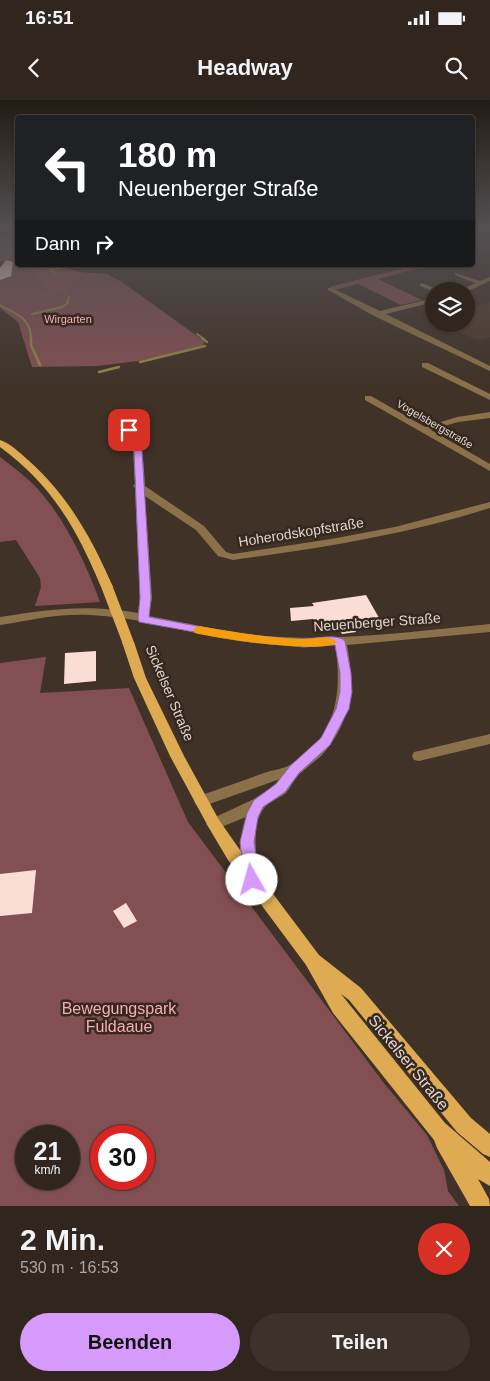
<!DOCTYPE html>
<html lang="de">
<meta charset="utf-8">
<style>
:root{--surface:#30261d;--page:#3c322a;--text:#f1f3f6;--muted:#a8a5a4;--line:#4b433b;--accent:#d69bfa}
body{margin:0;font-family:Arial,sans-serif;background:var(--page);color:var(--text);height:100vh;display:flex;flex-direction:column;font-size:19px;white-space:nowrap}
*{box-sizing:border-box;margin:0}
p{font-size:16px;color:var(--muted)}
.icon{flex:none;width:28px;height:28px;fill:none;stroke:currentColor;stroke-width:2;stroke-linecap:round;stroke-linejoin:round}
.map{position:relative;height:1106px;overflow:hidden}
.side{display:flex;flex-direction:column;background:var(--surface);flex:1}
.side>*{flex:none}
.banner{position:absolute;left:15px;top:15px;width:460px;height:152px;border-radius:5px;box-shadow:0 1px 4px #0004,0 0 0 1px var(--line);background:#202124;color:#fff;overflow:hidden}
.tools{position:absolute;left:425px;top:182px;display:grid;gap:10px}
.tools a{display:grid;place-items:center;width:50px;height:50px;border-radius:50%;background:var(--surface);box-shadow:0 1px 4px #0004,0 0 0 1px var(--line);font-size:25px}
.speed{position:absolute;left:15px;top:1025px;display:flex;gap:10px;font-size:25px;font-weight:700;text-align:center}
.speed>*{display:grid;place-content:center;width:65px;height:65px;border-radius:50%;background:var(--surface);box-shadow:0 1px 4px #0004,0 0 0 1px var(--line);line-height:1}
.speed small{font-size:12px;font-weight:400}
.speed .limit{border:8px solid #d22;background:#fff;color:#111}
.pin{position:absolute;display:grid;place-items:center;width:42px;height:42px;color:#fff;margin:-21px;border-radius:10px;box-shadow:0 2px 8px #0006}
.me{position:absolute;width:55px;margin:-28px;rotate:353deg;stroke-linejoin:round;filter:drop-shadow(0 0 4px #0008)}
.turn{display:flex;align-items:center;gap:18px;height:105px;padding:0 20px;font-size:22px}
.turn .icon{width:65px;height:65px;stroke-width:2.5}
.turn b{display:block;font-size:35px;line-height:42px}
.then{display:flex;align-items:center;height:48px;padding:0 20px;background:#0003;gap:10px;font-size:19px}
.round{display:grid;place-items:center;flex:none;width:52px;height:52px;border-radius:26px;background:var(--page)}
.headline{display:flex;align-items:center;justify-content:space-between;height:85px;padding:0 20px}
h1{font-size:30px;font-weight:700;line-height:38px}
.action{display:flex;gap:10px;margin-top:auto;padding:10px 20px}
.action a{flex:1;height:58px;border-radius:30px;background:var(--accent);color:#111;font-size:20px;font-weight:700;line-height:58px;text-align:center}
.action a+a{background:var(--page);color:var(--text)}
.status{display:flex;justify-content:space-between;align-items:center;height:35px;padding:0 25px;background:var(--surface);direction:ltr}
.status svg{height:14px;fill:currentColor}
header{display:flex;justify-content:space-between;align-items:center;height:65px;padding:0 20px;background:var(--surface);font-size:22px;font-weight:700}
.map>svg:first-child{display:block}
</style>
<div class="status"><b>16:51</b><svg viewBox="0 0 49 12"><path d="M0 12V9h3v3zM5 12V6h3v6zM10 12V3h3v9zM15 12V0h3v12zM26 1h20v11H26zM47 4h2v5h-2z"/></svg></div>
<header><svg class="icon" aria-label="back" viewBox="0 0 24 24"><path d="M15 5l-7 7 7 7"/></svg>Headway<svg class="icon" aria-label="search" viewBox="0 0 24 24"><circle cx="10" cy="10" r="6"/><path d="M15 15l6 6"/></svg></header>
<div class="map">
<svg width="490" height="1106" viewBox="0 0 490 1106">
<rect width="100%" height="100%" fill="#403227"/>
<path fill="#4f3a2b" d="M490,202v35l-13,3 -35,-16h24v-15z"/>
<g fill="#825053" fill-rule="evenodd">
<path d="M0,130l14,13 -3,4h6l1,18h36l27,7 26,2 15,8 82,59 -1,5 -65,15 -41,5 -65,1 -14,-45 -18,-14v-28l10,-4 3,-14 -7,-2 -6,2z"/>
<path d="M416,165h15l-53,14 44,21 -21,5 -43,-21 -23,6 -6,-3z"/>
<path d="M0,357c12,9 25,19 36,30 29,32 49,74 64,115l-65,4 6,-19 -1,-9 -24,-38 -16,2z"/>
<path d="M46,557l-6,36 89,-5 59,134 195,260 44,53 17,35 4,21 11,15h-459v-543zM26,1036h43v43h-43zM101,1036h43v43h-43z"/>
</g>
<path fill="#915357" d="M23,165h31l4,4 25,4 -11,10 -5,10 -12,1 -1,3 -9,1 5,-12 -16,-14h-7z"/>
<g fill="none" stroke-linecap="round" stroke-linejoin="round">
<g stroke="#908648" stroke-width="2">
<path d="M11,129l7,5"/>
<path d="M42,165l12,8"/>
<path d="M70,165l7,1"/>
<path d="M49,170l15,-3"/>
<path d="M0,205c16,9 31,13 31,34"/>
<path d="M32,214l30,-7 5,-3 2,-7"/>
<path d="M197,234l7,5"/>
</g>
<g stroke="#908648" stroke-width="2.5">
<path d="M31,238v7l9,20"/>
<path d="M202,238l5,4"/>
<path d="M140,262l65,-16"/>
<path d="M99,272l20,-5"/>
</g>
</g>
<g fill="#faded6">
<path d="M6,160l7,2 -2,14 -11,4v-12z"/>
<path d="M366,495l16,28 -28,4 2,5 -14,2 -2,-4h-24l-3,-11 -22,2 -1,-13 24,-2 -2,-3z"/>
<path d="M96,551v30l-32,3 1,-31z"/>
<path d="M36,770l-4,43 -32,3v-42z"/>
<path d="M126,803l11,18 -13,7 -11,-17z"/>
</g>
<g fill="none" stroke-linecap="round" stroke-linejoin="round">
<g fill="#8a7149" fill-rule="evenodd">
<path d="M455,173l25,8 10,-4v4l-24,11 -6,-1 15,-8 -20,-8z"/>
<path d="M422,183l17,7 1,1 -6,1 -14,-6 -1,-1z"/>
<path d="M328,188h4l48,23 54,-13v4l-48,12 104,52v5l-116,-55 -46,-26z"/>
<path d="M422,263h6l62,31v6l-68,-33z"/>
<path d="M365,296h6l54,31 32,-10 33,-5v6l-32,4 -27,8 59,34v7l-125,-71z"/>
<path d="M129,326c15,6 15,46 16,60l59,40 22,26 7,2 98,-15 64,-12 95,-25v6c-84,27 -170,40 -257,52l-15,-4 -22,-26 -51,-34 7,102 -3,18c39,7 77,17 117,20 75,6 150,-5 224,-12v8l-143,13c8,41 4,78 -25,110 -6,6 -14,11 -20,17 -7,5 -10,14 -16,21 -6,5 -17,9 -22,15 -14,19 -7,50 -4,71l-2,5 -6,2 -6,-2c-9,-19 -7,-48 0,-67l-32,13 -5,-2 -3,-4 3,-4 43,-20 17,-10 11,-11 -79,28 -5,-2 -2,-4 2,-4c23,-8 46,-16 68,-24 8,-3 19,-4 26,-8 46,-26 53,-72 45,-120 -38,2 -77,0 -114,-7 -44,-8 -86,-21 -131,-23 -30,-2 -60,5 -90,10v-8c52,-8 85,-13 138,-4l2,-15 -5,-110 -2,-2 2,-2 -2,-33 -8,-22z"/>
<path d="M490,634v10l-71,17 -5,-1 -2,-4 2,-4 5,-1z"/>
</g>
<g fill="#deab52" fill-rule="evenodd">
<path d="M0,340c10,3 20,13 28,20 40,35 64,79 85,127l-2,2 -4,2 -6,-4c-24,-58 -49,-102 -101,-140z"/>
<path d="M128,538l6,4 12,36 38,78 35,64 21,30 79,105 42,33 110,130 19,16v23l-7,-3 -26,-22 -108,-132 -8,-6 104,129 45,39v24l-12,-7 11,20 1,7h-20l-33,-58 -3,-8 -101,-127 -27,-48 -78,-105 -19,-32 -39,-72 -36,-78 -12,-36z"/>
</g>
<path stroke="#deab52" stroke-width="11" d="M107,487l21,55"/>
</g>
<linearGradient id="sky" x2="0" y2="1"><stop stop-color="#231c15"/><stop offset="0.45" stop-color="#534f52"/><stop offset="1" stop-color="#534f52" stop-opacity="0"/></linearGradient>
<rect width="490" height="284" fill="url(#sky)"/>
<path fill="#d69bfa" stroke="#8b65a2" d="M129,327l4,3 9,21 9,147 -2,19c51,9 103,22 156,22 10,0 33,-6 40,2l6,32 1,19 -3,17 -19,36 -31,28 -14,19 -22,15 -5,10 -4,25 6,38 -3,4 -5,2 -5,-2 -2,-4 -5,-38 7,-29 7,-13 22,-16 14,-18 31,-28 15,-29 4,-17v-19l-5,-28 -31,2 -54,-5 -111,-20 -1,-3 2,-21 -6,-147 -9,-21z"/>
<path fill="#f59e0b" d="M199,526c34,6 69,12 104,13 10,0 27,-5 34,3 -12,13 -123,-4 -142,-9l-2,-3 2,-2z"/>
<g text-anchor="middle" stroke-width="5" stroke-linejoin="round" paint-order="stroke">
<g font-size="11" fill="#f9acb1" stroke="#36281e">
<text x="68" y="223">Wirgarten</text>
</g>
<g font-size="11" fill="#dfd6cf" stroke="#36281e">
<text transform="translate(435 324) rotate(30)" y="4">Vogelsbergstraße</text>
</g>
<g font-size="14" fill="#dfd6cf" stroke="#36281e">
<text transform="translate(301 432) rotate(-9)" y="5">Hoherodskopfstraße</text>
<text transform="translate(377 522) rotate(-4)" y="5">Neuenberger Straße</text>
<text transform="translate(170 593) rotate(67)" y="5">Sickelser Straße</text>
</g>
<g font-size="16" fill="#f9acb1" stroke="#36281e">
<text x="119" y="914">Bewegungspark<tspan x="119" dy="18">Fuldaaue</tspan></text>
</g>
<g font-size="16" fill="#dfd6cf" stroke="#36281e">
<text transform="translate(409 962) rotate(51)" y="6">Sickelser Straße</text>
</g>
</g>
</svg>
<div class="tools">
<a><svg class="icon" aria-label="layers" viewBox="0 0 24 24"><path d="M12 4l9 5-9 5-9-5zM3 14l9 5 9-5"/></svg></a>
</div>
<div class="speed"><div>21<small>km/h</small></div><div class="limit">30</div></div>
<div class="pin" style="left:129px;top:330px;background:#d93025"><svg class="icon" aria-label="arrive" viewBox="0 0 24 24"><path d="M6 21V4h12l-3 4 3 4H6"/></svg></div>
<svg class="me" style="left:252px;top:780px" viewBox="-20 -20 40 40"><circle r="19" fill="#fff"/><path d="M0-13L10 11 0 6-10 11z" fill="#d69bfa"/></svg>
<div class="banner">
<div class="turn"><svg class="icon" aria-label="left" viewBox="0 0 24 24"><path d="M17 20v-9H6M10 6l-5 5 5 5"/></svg><div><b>180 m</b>Neuenberger Straße</div></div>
<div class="then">Dann<svg class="icon" aria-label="right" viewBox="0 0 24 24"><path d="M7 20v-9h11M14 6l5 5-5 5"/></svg></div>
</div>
</div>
<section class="side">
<div class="headline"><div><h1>2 Min.</h1><p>530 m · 16:53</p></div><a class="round" style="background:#d93025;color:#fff"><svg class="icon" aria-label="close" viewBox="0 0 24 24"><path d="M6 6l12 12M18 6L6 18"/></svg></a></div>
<div class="action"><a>Beenden</a><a>Teilen</a></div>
</section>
